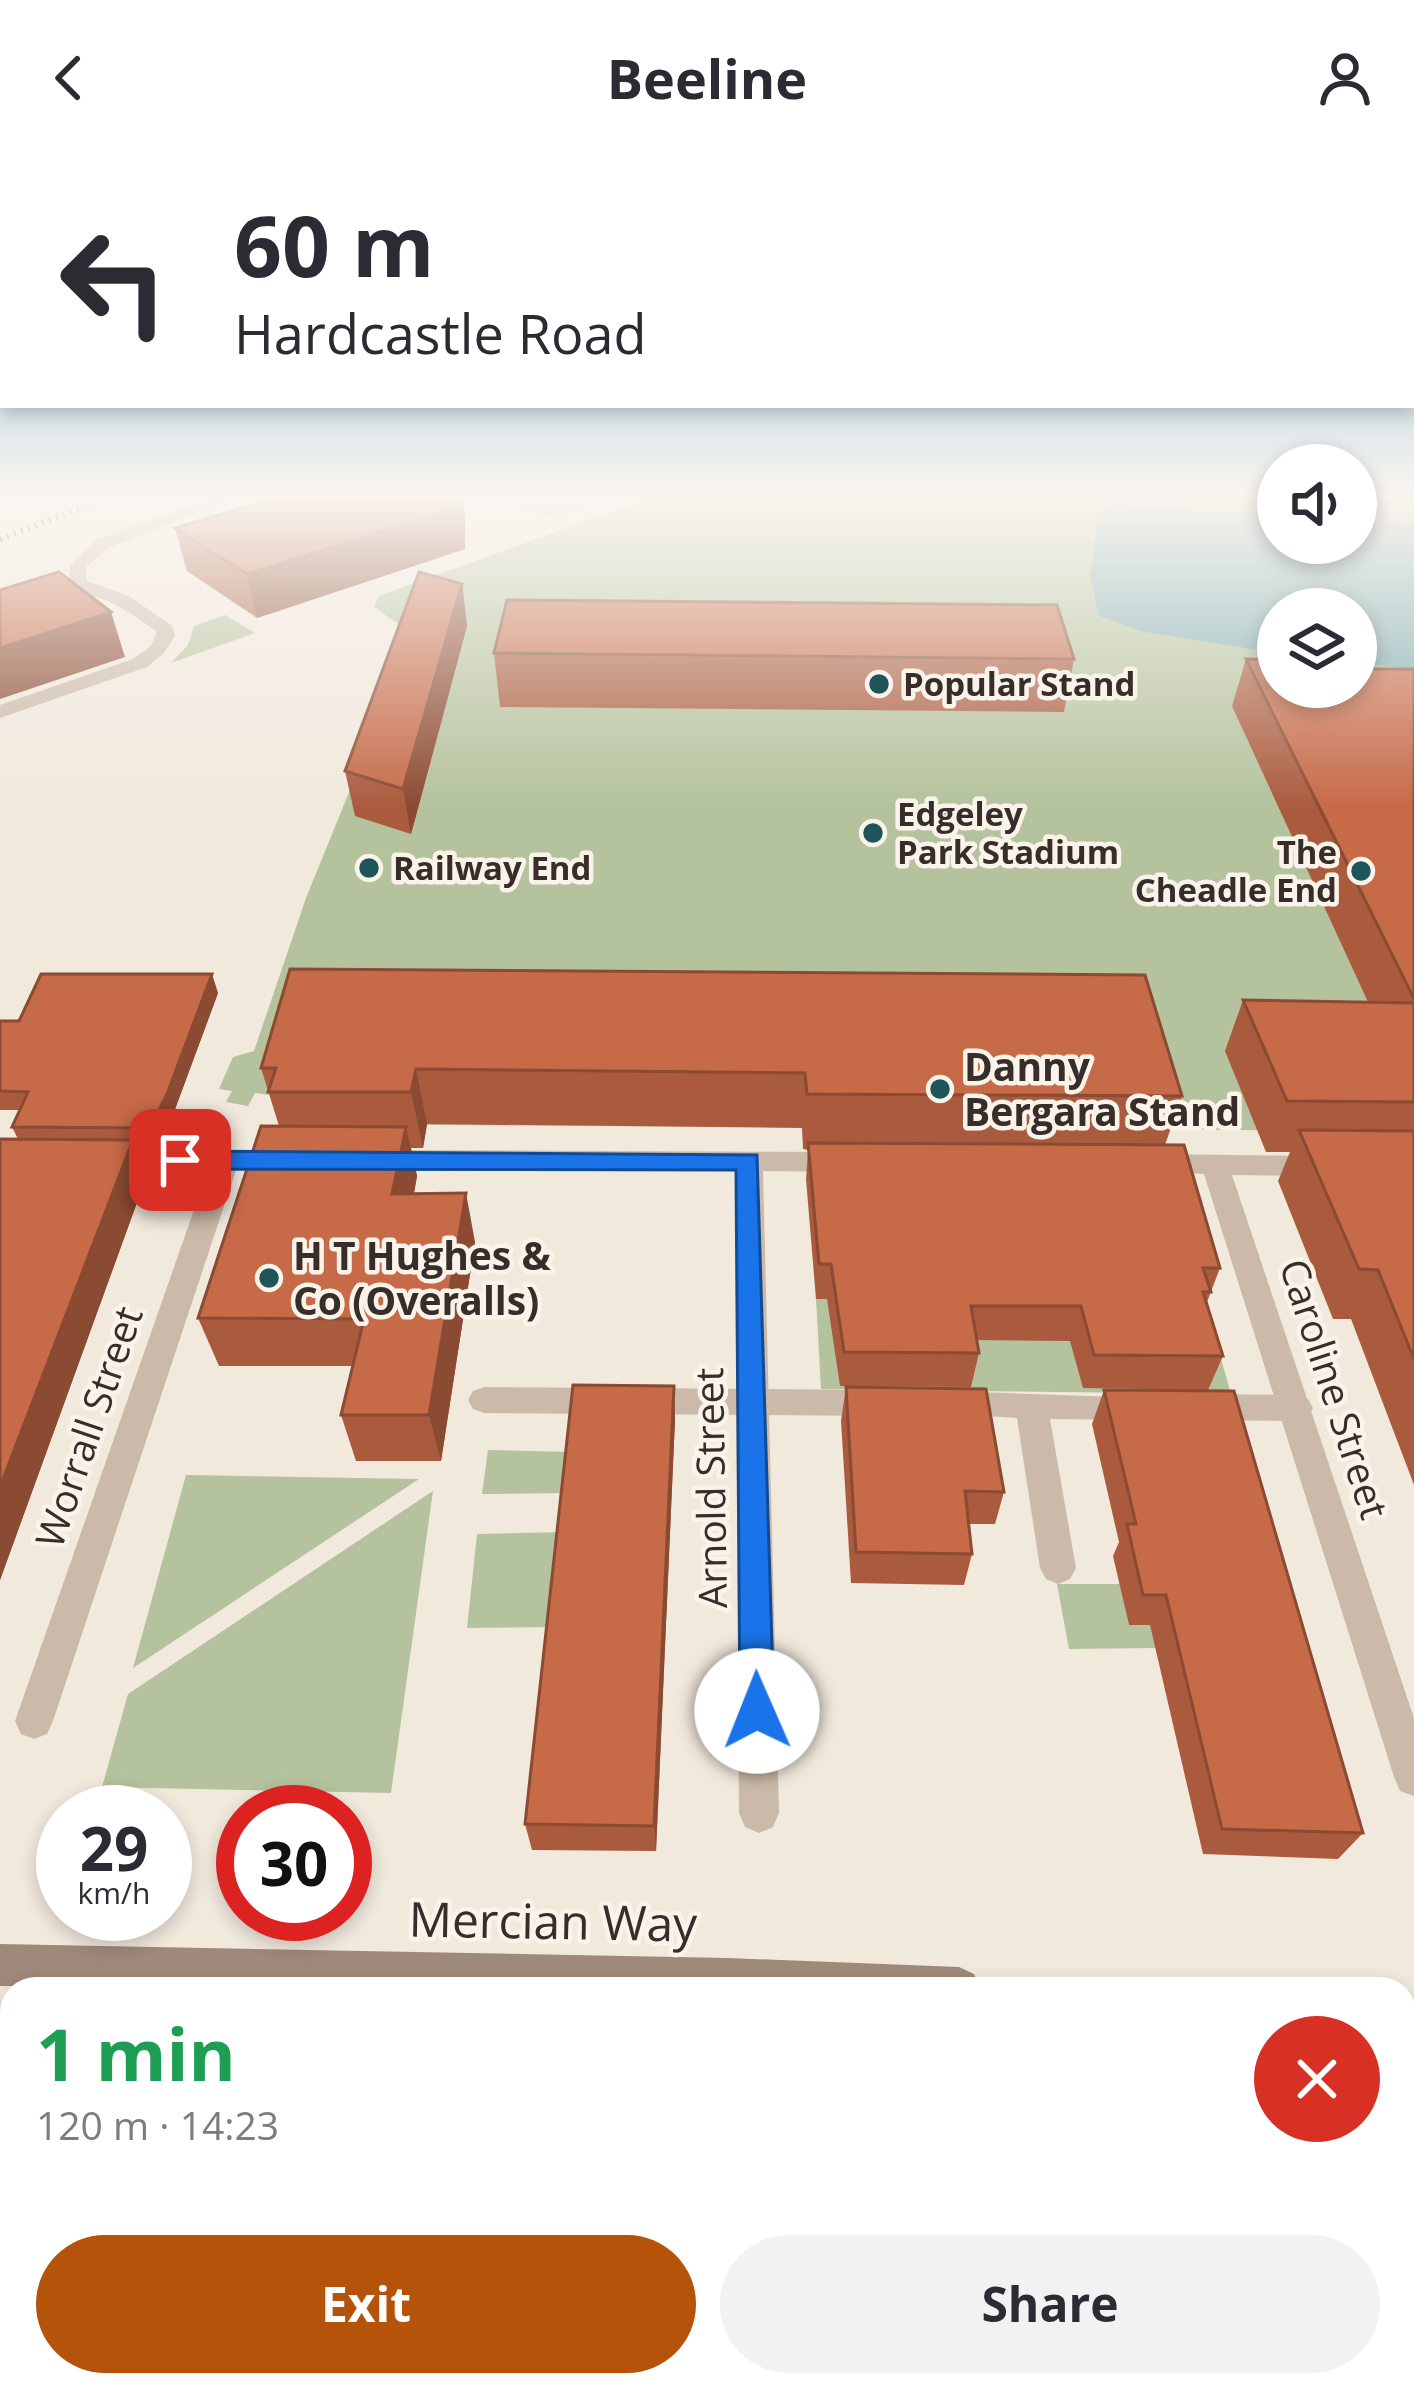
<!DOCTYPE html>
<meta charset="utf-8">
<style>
:root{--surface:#fff;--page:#f2f2f3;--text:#2b2b33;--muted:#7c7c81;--accent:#b45309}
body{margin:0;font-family:"Open Sans",sans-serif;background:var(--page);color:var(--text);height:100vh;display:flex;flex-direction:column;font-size:45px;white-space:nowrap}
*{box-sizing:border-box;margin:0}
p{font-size:39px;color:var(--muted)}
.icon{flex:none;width:66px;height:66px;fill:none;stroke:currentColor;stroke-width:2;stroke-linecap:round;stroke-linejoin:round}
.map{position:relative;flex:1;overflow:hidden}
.details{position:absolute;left:0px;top:1821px;width:1416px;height:420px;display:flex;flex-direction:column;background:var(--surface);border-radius:36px 36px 0 0;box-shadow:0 6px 18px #0003}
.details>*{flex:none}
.hud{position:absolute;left:0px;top:0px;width:1416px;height:252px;box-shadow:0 6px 18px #0003;background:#fff;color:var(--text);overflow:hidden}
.tools{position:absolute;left:1257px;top:288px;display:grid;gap:24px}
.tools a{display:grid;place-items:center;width:120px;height:120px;border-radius:50%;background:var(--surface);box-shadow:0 6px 18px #0003;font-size:60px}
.speed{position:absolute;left:36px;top:1629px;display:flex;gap:24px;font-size:60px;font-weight:700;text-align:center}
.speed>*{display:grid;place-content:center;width:156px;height:156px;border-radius:50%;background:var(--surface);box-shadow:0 6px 18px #0003;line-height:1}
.speed small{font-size:30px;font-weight:400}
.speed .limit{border:18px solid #d22;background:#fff;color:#111}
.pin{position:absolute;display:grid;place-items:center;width:102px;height:102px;color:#fff;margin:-51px;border-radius:24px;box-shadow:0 6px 18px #0006}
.me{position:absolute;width:132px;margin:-66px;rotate:359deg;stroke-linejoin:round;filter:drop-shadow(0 0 9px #0008)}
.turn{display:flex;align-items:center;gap:42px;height:252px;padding:0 36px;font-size:54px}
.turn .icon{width:156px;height:156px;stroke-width:2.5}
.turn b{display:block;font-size:84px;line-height:102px}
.round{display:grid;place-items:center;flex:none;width:126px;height:126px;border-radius:63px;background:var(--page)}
.summary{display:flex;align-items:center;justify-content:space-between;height:204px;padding:0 36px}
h1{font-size:72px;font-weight:700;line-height:90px;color:#1e9e55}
.primary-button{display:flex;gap:24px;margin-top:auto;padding:24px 36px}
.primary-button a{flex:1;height:138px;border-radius:72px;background:var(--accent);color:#fff;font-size:48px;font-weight:700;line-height:138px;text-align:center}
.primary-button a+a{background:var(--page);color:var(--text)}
header{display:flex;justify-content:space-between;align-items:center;height:156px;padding:0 36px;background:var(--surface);font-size:54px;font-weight:700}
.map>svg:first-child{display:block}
</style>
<header><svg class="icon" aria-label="back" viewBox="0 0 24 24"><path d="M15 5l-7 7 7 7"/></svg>Beeline<svg class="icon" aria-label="person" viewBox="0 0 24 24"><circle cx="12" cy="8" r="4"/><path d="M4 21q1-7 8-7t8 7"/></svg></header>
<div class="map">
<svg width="1414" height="2241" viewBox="0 0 1414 2241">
<rect width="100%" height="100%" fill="#f2e9dd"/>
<g fill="#b4c29d" fill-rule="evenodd">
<path d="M661,338h617v49h78v-49h58v637l-1136,-7 7,-27 -30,-4 -7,13 -22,-4 6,-11 -13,-2 14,-32 21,-6 52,-153 81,-199 48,-49 -61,-43 5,-11zM1278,453h78v78h-78z"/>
<path d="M225,459l30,18 -84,30 17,-18 6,-19z"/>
<path d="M816,1143h11l6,27 236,15 136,-39 26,92 -410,-5z"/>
<path d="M488,1294l85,2 -4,41 -87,1z"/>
<path d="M186,1319l233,4 -286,189z"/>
<path d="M433,1335l-42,302 -289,-6 26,-93z"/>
<path d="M565,1376l-11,95 -87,1 10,-94z"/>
<path d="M1057,1428h63l9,41h21l6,23 -87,1z"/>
<path d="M1404,2196l10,2v43h-491l5,-12h476z"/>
<path d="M442,2229h182v12h-190z"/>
<path d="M701,2229h148l14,12h-162z"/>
</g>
<path fill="#7cacb0" d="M1114,348l164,11v28h78v-23l58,4v146l-58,-8v-53h-78v44l-133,-21 -46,-16 -9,-40 9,-66z"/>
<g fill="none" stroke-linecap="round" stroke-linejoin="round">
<g fill="#cbbaa9" fill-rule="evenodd">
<path d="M224,338h24l-140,54 -22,19 1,14 42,15 43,30 3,10 -11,17 -17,14 -147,51v-13l133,-46 18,-13 6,-14c-65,-49 -83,-44 -157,-23v-11l69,-18 1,-14 26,-26z"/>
<path d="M258,338h54l-8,5z"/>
<path d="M495,338c20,0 31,8 49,11 16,3 49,-11 70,-11l-67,23z"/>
<path d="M484,1231l399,3 11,4 5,9 -5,9 -11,4 -399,-3 -11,-4 -5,-9 5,-9z"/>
<path d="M949,1235l197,7 5,9 -5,9 -11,4 -85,-1 26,149 -6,11 -12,5 -12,-5 -6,-11 -23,-150 -79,-5 -5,-9 5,-9z"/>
<path d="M1201,1238l96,1 11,4 5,9 -5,9 -11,4 -96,-1 -11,-4 -5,-9 5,-9z"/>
</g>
<g fill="#cbbaa9" fill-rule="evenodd">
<path d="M100,994h186l14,10 -14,10h-50l-183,551 -6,13 -13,5 -13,-5 -6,-13 193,-551 -118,-3 -4,-7z"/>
<path d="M376,994l468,2 14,10 -14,10 -81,-1 16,642 -6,14 -14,6 -14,-6 -6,-14 -4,-642 -359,-1 -14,-10z"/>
<path d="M1150,998l174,2 14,10 -14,10 -92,-1 182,543v78l-14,-5 -6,-14 -190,-603 -64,-3 -4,-7z"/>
</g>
<g fill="#9f897a" fill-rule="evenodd">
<path d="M0,1788l728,14 231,9 15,7 7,15 -981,-3z"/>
<path d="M1404,1882l10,3v44l-10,-3z"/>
</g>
<path stroke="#382e29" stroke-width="6" stroke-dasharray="1.5 6" stroke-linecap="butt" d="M0,383l117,-45"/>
</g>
<g fill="#aa5b3e">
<path d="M465,358v35l-208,69 -70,-47 -12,-43z"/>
<path d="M462,428l5,42 -56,208 -56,-18 -10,-45z"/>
<path d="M494,497l580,6 -10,53 -564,-5z"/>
<path d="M1246,503l32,28 136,-18v816l-63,-166h-18l-55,-138 12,-29h-24l-41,-101 18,-51 125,2 -136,-296z"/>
<path d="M290,813l892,127 -17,49 55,123 -13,34 16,54 -15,34 -125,-2 -13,-47 -93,-1 2,13 -8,34 -131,-1 -13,-87h-11l-10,-120 2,-29 -5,-1 -1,-21 -375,-4 -4,24h-12l6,28 -3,18 61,48 -34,219h-85l-15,-46 11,-49h-133l-21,-48 81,-192 -18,-58z"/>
<path d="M218,837l-44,119 -16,34h-23l12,29 -147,405v-441h18l-6,-12 8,-17h-20v-89h19z"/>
<path d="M674,1230l1,33 -19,432 -124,-1 -7,-26z"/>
<path d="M846,1231l158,105 -9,32h-26l3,30 -8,31 -113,-2 -10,-162z"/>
<path d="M1104,1234l259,443 -25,26 -135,-5 -53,-229h-21l-16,-69 6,-14 -27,-118z"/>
<path d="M1104,2232l239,9h-257l-1,-4z"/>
</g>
<g fill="#8b4a32">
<path d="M460,338h2l3,20v35l-208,69 -10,-44z"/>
<path d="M462,428l5,42 -56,208 -8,-45z"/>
<path d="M111,456l14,45 -125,42v-51z"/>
<path d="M212,818l6,19 -44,119 -16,34 -8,-18z"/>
<path d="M416,913l11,55 -4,24 -12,-56z"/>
<path d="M406,971l11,49 -13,67 -12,-49z"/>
<path d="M133,984l14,35 -147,405v-93z"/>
<path d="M466,1037l9,49 -34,219 -12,-46z"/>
<path d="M674,1230l1,33 -19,432 -2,-25z"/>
<path d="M269,2229h21l-2,12h-21z"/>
</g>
<g fill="#c66a48" stroke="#8b4a32" stroke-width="3">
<path d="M289,338h171l-1,13 -212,67 -72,-46z"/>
<path d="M59,416l52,40 -111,36v-58z"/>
<path d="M419,416l43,12 -59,205 -58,-18z"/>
<path d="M507,444l550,5 17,54 -580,-6z"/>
<path d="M1246,503l32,1v27h78v-18h58v330z"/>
<path d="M290,813l855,6 37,121 -375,-2 -2,-21 -389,-4 -5,23h-143l8,-24h-15z"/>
<path d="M41,818h171l-45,120 -17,34 -138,-1 16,-35 -28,-1v-70h19z"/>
<path d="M1243,844l171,3v99l-127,-1z"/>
<path d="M261,970l145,1 -14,67 74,-1 -37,222h-88l23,-96 -166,-1z"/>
<path d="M1299,974l115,1v228l-36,-89 -19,-1z"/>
<path d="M0,983l133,1 -133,347z"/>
<path d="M808,987l376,2 36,123h-17l8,24h-8l20,64 -129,-1 -13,-49h-110l8,47 -135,-1 -13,-88h-12z"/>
<path d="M573,1229l101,1 -20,440 -129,-2z"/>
<path d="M846,1231l140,2 18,103 -39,-1 7,63 -116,-2z"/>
<path d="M1104,1234l130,1 129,442 -141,-4 -56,-234h-23l-16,-71h9z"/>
<path d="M26,2229h243l-2,12h-244z"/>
<rect x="620" y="2229" width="81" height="12"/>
<path d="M1340,2229l3,12h-241h4l-2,-9z"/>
</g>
<linearGradient id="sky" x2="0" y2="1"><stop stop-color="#7db1d2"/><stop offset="0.52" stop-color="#f9f5f0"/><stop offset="1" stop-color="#f9f5f0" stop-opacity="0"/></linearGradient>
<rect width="1414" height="652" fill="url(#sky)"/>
<path fill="#1a73e8" stroke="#114b97" stroke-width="3" d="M180,995l577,4 17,556 -5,12 -12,5 -12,-5 -5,-12 -4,-541 -556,-1 -13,-9z"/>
<g fill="#1e545a" stroke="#faf3ea" stroke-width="4.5">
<circle cx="879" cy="528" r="12"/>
<circle cx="873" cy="677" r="12"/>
<circle cx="369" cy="712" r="12"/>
<circle cx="1361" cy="715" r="12"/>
<circle cx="940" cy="933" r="12"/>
<circle cx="269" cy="1122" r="12"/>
</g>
<g text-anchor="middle" stroke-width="9" stroke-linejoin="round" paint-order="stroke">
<g font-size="33" font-weight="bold" fill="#382e29" stroke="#faf3ea" text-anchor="start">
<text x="903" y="540">Popular Stand</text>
<text x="897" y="670">Edgeley<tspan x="897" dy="38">Park Stadium</tspan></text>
<text x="1337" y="708" text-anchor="end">The<tspan x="1337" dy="38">Cheadle End</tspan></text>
<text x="393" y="724">Railway End</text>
</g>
<g font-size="39" font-weight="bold" fill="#382e29" stroke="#faf3ea" text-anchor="start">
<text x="964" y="925">Danny<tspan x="964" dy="45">Bergara Stand</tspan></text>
<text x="293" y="1114">H T Hughes &amp;<tspan x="293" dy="45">Co (Overalls)</tspan></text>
</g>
<g font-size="39" fill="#382e29" stroke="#faf3ea">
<text transform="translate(1334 1233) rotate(72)" y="14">Caroline Street</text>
<text transform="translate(89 1271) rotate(-71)" y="14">Worrall Street</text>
<text transform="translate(711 1332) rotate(-91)" y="14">Arnold Street</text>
</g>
<g font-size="48" fill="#382e29" stroke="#faf3ea">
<text transform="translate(553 1766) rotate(1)" y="17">Mercian Way</text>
</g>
</g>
</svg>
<div class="tools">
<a><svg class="icon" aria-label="sound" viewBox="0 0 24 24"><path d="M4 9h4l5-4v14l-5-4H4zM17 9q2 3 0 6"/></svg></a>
<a><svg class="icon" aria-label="layers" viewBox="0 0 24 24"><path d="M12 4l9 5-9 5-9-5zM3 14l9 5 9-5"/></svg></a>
</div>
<div class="speed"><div>29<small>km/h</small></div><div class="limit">30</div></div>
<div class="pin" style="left:180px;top:1004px;background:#d93025"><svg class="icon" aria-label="arrive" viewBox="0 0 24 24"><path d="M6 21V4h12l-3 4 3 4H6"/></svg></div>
<svg class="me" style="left:757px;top:1555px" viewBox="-20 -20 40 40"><circle r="19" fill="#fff"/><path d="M0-13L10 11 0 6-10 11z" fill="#1a73e8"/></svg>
<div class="hud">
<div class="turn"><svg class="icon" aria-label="left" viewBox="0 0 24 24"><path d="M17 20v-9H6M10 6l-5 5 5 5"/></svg><div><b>60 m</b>Hardcastle Road</div></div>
</div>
<section class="details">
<div class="summary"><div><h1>1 min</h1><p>120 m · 14:23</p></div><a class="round" style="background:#d93025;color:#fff"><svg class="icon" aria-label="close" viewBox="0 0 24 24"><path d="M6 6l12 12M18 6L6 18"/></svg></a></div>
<div class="primary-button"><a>Exit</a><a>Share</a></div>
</section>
</div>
